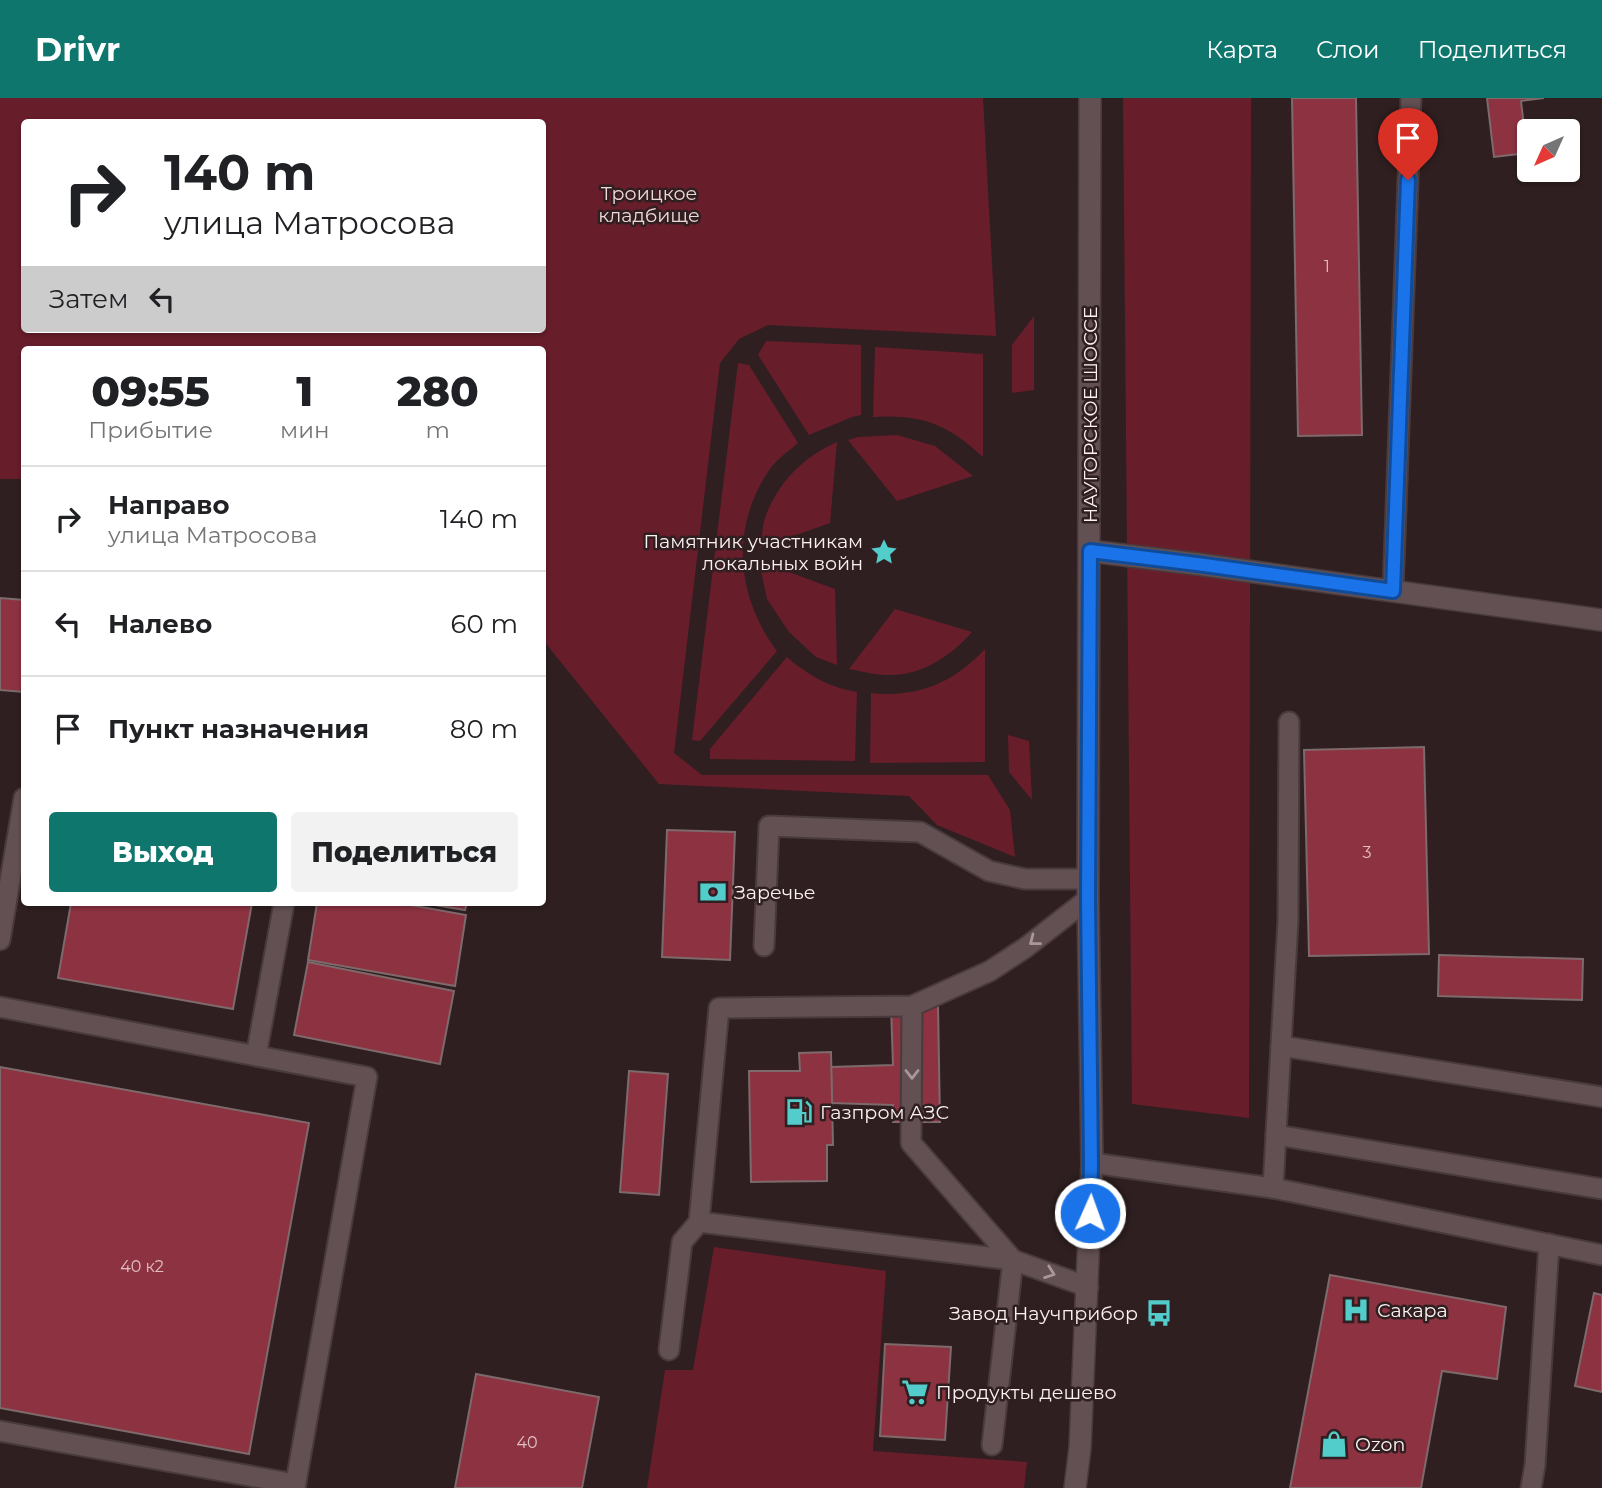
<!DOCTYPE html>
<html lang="ru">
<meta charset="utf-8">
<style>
:root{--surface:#fff;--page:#f2f2f2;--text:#202124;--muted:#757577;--line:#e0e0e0;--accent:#0f766e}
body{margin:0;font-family:Montserrat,sans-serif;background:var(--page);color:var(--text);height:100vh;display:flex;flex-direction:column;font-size:26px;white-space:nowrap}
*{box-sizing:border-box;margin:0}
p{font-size:23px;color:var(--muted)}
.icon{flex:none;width:38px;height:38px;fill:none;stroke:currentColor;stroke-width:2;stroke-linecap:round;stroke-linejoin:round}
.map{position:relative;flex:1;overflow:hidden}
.side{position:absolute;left:21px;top:248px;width:525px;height:560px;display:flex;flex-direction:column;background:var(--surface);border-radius:7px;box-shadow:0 2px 5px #0004}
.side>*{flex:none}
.top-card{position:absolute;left:21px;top:21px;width:525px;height:214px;border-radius:7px;box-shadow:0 2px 5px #0004;background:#fff;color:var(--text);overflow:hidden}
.needle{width:46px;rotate:225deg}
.tools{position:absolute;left:1517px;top:21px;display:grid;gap:14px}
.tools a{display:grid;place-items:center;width:63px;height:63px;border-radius:7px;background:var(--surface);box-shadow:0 2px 5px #0004;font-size:35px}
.pin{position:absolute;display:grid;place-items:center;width:60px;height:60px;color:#fff;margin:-72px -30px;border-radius:50% 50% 50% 0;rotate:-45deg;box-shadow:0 0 7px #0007}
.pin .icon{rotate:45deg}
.me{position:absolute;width:77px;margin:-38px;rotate:2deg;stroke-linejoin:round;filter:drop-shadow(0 0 5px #0008)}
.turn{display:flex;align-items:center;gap:24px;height:147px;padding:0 28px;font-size:32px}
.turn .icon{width:91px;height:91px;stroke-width:2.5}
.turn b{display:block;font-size:49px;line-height:60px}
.then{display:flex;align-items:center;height:66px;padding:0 28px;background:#0003;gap:14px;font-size:26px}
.eta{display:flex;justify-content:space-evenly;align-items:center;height:119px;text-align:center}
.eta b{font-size:42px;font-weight:800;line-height:49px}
.cta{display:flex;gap:14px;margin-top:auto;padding:14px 28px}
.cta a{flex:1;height:80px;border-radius:7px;background:var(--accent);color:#fff;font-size:28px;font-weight:800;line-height:80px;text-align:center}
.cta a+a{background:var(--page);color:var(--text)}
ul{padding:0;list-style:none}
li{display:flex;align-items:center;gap:21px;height:105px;padding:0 28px;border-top:2px solid var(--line)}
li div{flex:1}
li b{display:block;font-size:26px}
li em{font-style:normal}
header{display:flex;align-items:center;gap:42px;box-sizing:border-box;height:98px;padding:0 35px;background:var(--accent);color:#fff}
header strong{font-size:33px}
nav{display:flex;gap:38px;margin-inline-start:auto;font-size:24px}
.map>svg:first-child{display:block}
</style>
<header>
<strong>Drivr</strong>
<nav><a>Карта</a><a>Слои</a><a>Поделиться</a></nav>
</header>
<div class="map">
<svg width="1602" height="1390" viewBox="0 0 1602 1390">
<rect width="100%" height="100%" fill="#2f1f20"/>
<g fill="#681d2b" fill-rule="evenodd">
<path d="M0,0h983l13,238 -228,-11 -29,14 -19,24 -46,390 28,22h286l22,35 5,47 -78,-32 -28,-29 -250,-12 -116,-144 -1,-290h-518v129h-24zM24,24h518v207h-518z"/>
<path d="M1123,0h128l-2,1020 -117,-14z"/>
<path d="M1034,218v74l-22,3v-48z"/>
<path d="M766,243l95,4v70l-9,2 -43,18 -51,-80z"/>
<path d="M875,249l108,7v103c-36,-33 -61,-43 -110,-40z"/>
<path d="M738,265l11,2 49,78c-9,8 -21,16 -28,26 -40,57 -34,128 7,182l-77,90 -8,-1z"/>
<path d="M897,337l38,11 38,30 -76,25 -49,-61 10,-3z"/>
<path d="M837,344l-7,81 -70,25c2,-10 2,-23 6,-33 14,-35 38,-58 71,-73z"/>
<path d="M759,463l76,28 2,76 -21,-8 -27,-25 -22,-33z"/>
<path d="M895,511l77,23c-22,25 -51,44 -85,43 -13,0 -26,-4 -38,-6z"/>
<path d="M985,551v113l-115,1 1,-70c47,5 82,-10 114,-44z"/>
<path d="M787,559c19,17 43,31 70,35l-2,69 -145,-2v-10z"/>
<path d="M1008,637l21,6 3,59 -23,-28z"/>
<path d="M714,1149l172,24 -13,180 154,11 -3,26h-377l18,-118h28z"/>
</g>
<g fill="#8d3241" stroke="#7e696b" stroke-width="2">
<path d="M1292,0h64l6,337 -64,1z"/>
<path d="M1487,0h57l-23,3 6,52 -33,4z"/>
<path d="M0,500l24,2v92l-24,-2z"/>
<path d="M1424,649l5,207 -120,2 -5,-206z"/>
<path d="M667,732l68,2 -5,128 -68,-3z"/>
<path d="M71,805h181l-19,106 -175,-31z"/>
<path d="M317,805h82l67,12 -11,71 -147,-26z"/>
<path d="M423,805h44l-2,7z"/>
<path d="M1439,857l144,4 -1,41 -144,-4z"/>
<path d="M308,864l146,29 -14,73 -146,-29z"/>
<path d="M938,907l2,117h-47v-17l-61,-2 -1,-36 62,-2 -2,-59z"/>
<path d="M831,954l2,93h-6v36l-76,1 -2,-111h51l-1,-18z"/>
<path d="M0,969l309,56 -60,331 -249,-46z"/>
<path d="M629,973l39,3 -9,121 -39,-3z"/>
<path d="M1330,1177l176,32 -9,72 -55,-8 -21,117h-131z"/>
<path d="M1594,1195l8,2v97l-27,-6z"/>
<path d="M885,1246l66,3 -6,93 -65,-4z"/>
<path d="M476,1276l123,23 -17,91h-127z"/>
</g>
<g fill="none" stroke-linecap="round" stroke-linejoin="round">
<defs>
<g id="lane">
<path d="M1393,493l18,-493"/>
<path d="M0,842l24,-142"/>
<path d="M764,848l5,-120 151,6 69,39 36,8h63"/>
<path d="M912,908l-1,137 102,117 -21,185"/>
<path d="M0,909l367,70 -72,411"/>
<path d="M1281,948l321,51"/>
<path d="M256,958l28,-153"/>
<path d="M1276,1037l326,54"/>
<path d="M1092,1065l181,25 329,67"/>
<path d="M1273,1090l15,-268 1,-198"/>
<path d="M699,1124l314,38 75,27"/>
<path d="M669,1252l13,-108 17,-20 20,-214 193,-2 78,-35 35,-23 63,-49"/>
<path d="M0,1333l295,53"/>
<path d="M1531,1390l4,-23 14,-221"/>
</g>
<path id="street" d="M1090,453l107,13 405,56"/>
<path id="secondary" d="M1075,1390l5,-40 12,-285 -4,-264 2,-801"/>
</defs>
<use href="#lane" stroke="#493b3d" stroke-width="23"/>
<use href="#street" stroke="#493b3d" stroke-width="24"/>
<use href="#secondary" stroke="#493b3d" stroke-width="24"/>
<use href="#lane" stroke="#635052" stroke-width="19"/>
<use href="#street" stroke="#635052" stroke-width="21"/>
<use href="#secondary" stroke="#635052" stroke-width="21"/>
</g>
<defs><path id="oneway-chevron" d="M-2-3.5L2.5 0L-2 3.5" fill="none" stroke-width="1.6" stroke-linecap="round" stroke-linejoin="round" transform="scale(1.75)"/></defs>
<g stroke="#a8989a">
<use href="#oneway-chevron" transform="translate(1034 843) rotate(142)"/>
<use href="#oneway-chevron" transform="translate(912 976) rotate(90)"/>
<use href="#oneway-chevron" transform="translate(1050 1175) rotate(20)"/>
</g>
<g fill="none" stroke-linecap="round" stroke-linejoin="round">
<defs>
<path id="route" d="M1090,1115l1,-50 -3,-264 2,-348 107,13 196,27 15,-411"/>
</defs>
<use href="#route" stroke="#114b97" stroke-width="18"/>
<use href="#route" stroke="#1a73e8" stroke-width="12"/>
</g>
<defs>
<symbol id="sight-bare" viewBox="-9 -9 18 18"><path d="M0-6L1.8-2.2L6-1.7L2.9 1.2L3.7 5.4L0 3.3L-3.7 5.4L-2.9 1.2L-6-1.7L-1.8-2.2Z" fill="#53cdcb" stroke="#2f1f20" stroke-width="2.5" paint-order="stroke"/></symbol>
<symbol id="bank-bare" viewBox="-9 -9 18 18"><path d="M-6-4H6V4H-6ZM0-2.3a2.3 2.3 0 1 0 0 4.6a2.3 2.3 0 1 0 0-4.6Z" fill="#53cdcb" stroke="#2f1f20" stroke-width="2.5" paint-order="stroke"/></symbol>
<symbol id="fuel-bare" viewBox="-9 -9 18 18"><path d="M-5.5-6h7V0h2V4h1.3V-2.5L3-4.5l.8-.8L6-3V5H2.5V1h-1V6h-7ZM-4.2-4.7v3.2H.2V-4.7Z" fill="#53cdcb" stroke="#2f1f20" stroke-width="2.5" paint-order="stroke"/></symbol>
<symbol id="hospital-bare" viewBox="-9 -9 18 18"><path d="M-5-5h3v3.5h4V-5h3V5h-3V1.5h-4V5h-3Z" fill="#53cdcb" stroke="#2f1f20" stroke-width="2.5" paint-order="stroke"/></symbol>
<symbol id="bus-bare" viewBox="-9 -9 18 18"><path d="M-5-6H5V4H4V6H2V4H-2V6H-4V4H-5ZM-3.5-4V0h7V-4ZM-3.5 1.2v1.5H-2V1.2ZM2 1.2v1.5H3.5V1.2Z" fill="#53cdcb" stroke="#2f1f20" stroke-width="2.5" paint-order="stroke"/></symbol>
<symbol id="supermarket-bare" viewBox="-9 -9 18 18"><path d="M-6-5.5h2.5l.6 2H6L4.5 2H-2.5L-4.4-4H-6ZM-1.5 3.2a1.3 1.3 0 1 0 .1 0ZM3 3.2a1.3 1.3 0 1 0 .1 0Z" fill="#53cdcb" stroke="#2f1f20" stroke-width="2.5" paint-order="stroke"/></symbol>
<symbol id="shop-bare" viewBox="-9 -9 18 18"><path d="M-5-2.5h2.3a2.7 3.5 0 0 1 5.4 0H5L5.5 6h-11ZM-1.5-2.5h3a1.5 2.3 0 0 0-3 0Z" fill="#53cdcb" stroke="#2f1f20" stroke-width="2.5" paint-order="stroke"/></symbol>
</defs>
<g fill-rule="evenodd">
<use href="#sight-bare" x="865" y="435" width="38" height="38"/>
<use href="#bank-bare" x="694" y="775" width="38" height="38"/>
<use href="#fuel-bare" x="780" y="995" width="38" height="38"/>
<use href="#hospital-bare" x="1337" y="1193" width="38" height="38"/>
<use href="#bus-bare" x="1140" y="1196" width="38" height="38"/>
<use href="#supermarket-bare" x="896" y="1275" width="38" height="38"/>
<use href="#shop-bare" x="1315" y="1327" width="38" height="38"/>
</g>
<g text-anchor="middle" stroke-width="5" stroke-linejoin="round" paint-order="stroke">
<g font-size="16" fill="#e0c0c5">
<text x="1327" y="174">1</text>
<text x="1367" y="760">3</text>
<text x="142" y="1174">40 к2</text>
<text x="527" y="1350">40</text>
</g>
<g font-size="19" fill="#f1d6d7" stroke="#2f1f20">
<text x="649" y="102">Троицкое<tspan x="649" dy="22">кладбище</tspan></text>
</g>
<g font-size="19" fill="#fcf0f1" stroke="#2f1f20">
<text transform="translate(1090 317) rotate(-90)" y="7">НАУГОРСКОЕ ШОССЕ</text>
</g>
<g font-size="19" fill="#fcf0f1" stroke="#2f1f20" text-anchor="start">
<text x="863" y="450" text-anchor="end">Памятник участникам<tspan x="863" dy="22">локальных войн</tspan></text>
<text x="734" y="801">Заречье</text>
<text x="820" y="1021">Газпром АЗС</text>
<text x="1377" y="1219">Сакара</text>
<text x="1138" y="1222" text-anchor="end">Завод Научприбор</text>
<text x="936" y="1301">Продукты дешево</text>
<text x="1355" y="1353">Ozon</text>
</g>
</g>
</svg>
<div class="tools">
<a><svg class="needle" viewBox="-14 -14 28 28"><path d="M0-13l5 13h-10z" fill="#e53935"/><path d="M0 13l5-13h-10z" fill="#757577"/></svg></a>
</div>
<div class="pin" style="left:1408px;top:82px;background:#d93025"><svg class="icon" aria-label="arrive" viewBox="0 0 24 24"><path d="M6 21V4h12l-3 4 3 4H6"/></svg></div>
<svg class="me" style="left:1090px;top:1115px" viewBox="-20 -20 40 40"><circle r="17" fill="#1a73e8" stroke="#fff" stroke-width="3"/><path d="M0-11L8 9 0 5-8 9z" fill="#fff"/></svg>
<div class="top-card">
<div class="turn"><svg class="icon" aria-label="right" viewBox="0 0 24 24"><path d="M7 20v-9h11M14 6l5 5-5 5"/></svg><div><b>140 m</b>улица Матросова</div></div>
<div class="then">Затем<svg class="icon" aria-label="left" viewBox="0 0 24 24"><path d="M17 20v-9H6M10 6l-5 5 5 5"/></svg></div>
</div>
<section class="side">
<div class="eta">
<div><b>09:55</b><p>Прибытие</p></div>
<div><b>1</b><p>мин</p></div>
<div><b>280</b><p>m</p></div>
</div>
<ul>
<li><svg class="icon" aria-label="right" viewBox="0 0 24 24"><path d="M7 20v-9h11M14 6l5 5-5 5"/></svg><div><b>Направо</b><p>улица Матросова</p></div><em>140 m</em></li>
<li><svg class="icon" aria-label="left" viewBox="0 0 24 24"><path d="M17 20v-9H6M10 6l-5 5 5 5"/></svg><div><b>Налево</b></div><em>60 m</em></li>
<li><svg class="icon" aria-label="arrive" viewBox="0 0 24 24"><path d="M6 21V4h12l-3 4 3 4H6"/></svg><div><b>Пункт назначения</b></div><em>80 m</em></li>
</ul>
<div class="cta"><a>Выход</a><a>Поделиться</a></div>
</section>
</div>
